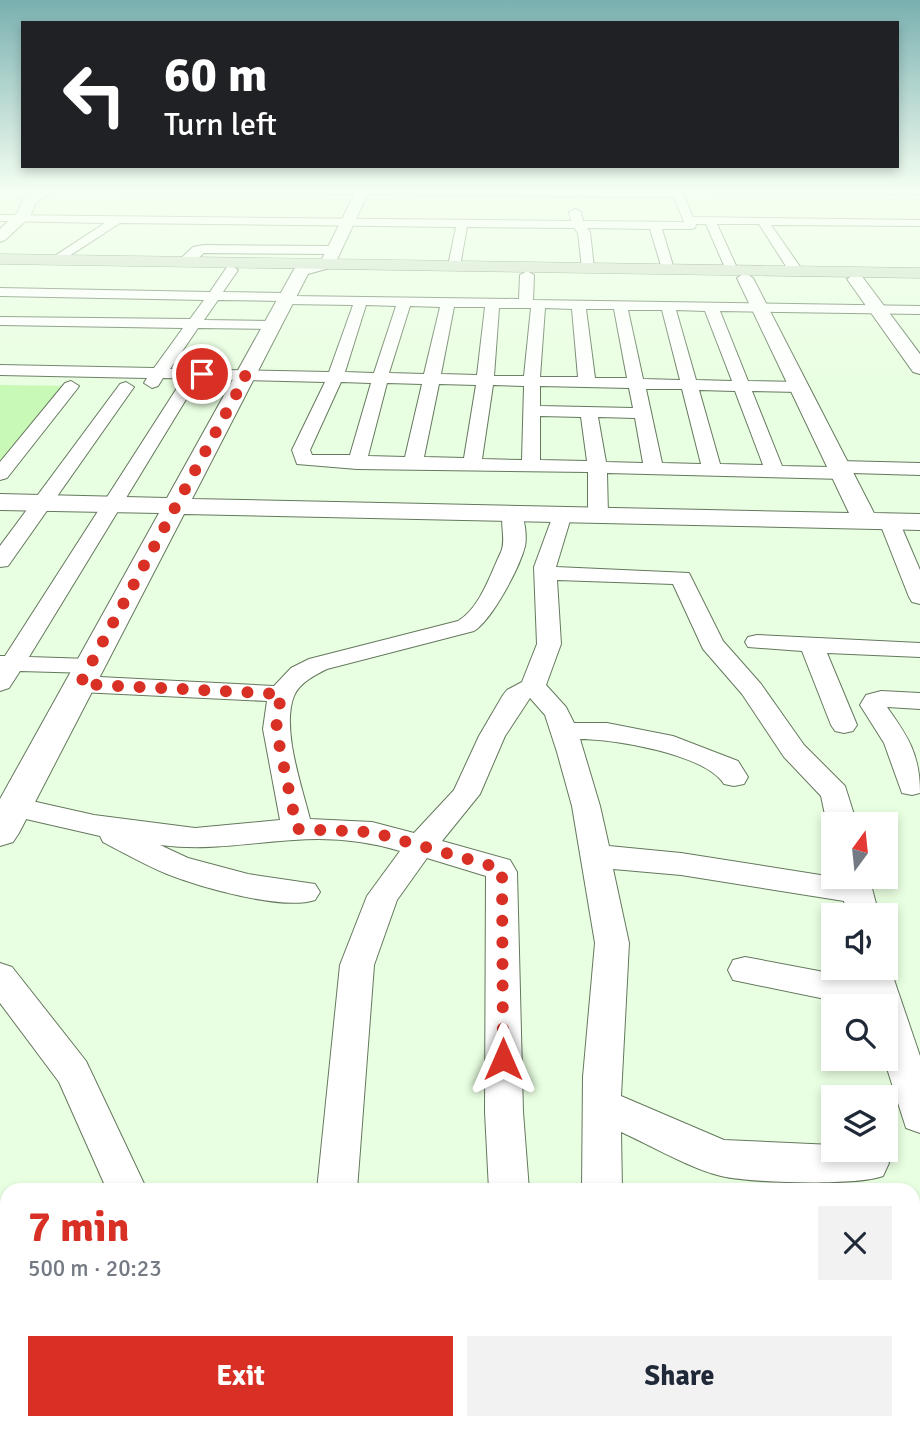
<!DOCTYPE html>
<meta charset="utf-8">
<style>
:root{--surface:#fff;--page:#f2f2f3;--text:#1f2937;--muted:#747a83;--accent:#d93025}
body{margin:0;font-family:Signika,sans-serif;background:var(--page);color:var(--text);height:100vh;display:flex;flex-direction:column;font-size:26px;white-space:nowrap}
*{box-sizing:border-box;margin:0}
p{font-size:23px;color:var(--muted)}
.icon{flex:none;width:38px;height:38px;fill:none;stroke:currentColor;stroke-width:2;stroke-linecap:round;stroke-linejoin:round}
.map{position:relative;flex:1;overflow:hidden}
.details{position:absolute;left:0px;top:1183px;width:920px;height:247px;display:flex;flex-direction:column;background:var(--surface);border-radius:21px 21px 0 0;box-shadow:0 4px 10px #0003}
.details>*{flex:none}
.top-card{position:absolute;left:21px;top:21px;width:878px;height:147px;border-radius:0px;box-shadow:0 4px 10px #0003;background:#202124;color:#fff;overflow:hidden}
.needle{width:46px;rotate:15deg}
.buttons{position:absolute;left:821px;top:812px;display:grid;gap:14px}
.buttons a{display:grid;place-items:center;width:77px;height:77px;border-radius:0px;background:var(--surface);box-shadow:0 4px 10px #0003;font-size:35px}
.pin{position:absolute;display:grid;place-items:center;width:60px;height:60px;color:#fff;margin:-30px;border:4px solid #fff;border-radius:50%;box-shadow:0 2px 7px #0007}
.me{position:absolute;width:77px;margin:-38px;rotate:0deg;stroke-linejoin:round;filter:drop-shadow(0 0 5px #0008)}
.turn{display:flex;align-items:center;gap:24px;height:147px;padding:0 28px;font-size:32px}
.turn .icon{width:91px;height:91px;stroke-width:2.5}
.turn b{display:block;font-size:49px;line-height:60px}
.round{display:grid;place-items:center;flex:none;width:74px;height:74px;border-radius:0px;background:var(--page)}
.summary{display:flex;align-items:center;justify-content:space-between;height:119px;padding:0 28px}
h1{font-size:42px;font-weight:800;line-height:52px;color:var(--accent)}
.primary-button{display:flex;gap:14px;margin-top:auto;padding:14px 28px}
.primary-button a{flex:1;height:80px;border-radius:0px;background:var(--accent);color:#fff;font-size:28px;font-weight:800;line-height:80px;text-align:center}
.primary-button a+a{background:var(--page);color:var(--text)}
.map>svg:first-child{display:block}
</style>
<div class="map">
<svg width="920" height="1429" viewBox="0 0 920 1429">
<rect width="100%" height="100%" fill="#e9ffe1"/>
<path fill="#c8f9b6" d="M0,385l71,1 -71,88z"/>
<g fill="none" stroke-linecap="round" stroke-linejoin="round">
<defs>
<g id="minor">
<path d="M122,189h559l12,28 227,3v6l-149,-1 32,46 -7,4 -5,-1 -32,-50h-42l21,46 -6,4 -6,-4 -20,-46h-10l-1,4 -4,1h-29l12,40 -6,4 -6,-4 -12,-40 -63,-1 3,4 4,36 -6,4 -6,-4 -4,-35 -4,-5 -107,-1 -7,39 -6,4 -6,-4 8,-39 -336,-4 -63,41 -6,-4 2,-3 52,-34 -105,-2v-6l571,6 -2,-9 6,-3 6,3 2,9 101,1 -10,-25 -547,-5z"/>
<path d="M711,189h209v5l-204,-2z"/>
<path d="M204,245l130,1 6,4 -6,4 -130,-1 -14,12h-10v-6l13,-12z"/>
<path d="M232,266l6,4 -15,22 64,1 6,3 226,3 1,-24 7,-4 7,4 -1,25 387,6v8l-200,-3 28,70 52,1 8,5 -8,5 -48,-1 30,75 49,1 9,-6 80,2v12l-68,-2 -9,6 -236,-6 1,42 -3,4h-14l-3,-4v-43l-231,-3 -60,-5 -5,-14 33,-68 -162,-4 -5,8 -6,2 -8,-5 3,-5 -147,-3v-10l154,3 29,-40 -183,-3v-8l190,2 14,-19 -204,-4v-8l210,4 17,-25zM218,300l61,1 6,3 68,1 -24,67 -159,-3 28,-41 75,1 7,-4 -7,-4 -69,-1zM366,305l30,1 -22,67 -29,-1zM410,306l30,1 -16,67 -35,-1zM454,307h31l-8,68 -36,-1zM499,308h32l-7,68h-30zM545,308l27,1 6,68h-38zM586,309h28l13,69h-32zM628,310h34l18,70 -37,-1zM676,310l29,1 27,70 -36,-1zM341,382l30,1 -21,72h-38l-2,-5zM387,383l35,1 -17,73 -37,-1zM439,384l37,1 -12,73 -40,-1zM493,385l31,1 -2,74 -40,-1zM540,386l89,2 4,20 -93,-2zM646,389h36l19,75 -39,-1zM699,390l36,1 28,74 -43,-1zM540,416l41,1 6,44 -47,-1zM598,417l37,1 8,45 -37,-1z"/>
<path d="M71,381l8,5 -2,3 -70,89 -7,2v-18l65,-79z"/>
<path d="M126,382l8,5 -126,179 -8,1v-21l120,-162z"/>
<path d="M185,383l8,5 -164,269 61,2 9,2 3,5 -3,5 -9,2 -70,-2 -11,17 -9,3v-35h5l172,-268z"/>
<path d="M512,507l7,2c6,8 8,28 6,37 -5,21 -33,74 -51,85l-147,38c-12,6 -28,14 -33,27 -13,32 8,91 16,123l62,3 42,11 40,-43 25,-54 24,-41 4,-5 15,-8 15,-38 -3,-77 21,-57h14l3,4 -16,53 133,6 34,68 38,43 43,61 41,41 12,38h-24l-1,7 -5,-7 -6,-28 -37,-39 -42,-63 -39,-45 -30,-65 -116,-4 4,64 -15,41 20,22 8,16h33l66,13 65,25 10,16 -4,7 -10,2 -10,-2c-19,-30 -110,-45 -144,-45l20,67 9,40 72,7 152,24h36l10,38h-32l-3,-14 -163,-26 -68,-6 16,74 -8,153 103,44 109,5v5h49l7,13 -6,13c-26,10 -133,7 -162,0 -32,-8 -69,-30 -100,-44l1,58h-40l1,-113 12,-134 -23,-137 -15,-54 -12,-37 -15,-17 -25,38 -25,58 -38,47 68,19 7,12 6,240 6,78h-40l-4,-78 1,-236 -59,-18 -30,42 -23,65 -17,225h-40l23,-225 27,-69 33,-45c-33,-10 -71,-14 -106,-11 -48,3 -85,11 -134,5l28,13 60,16 67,10 5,8 -5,8c-33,11 -115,-13 -148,-26 -22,-9 -43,-21 -64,-32l-3,-6 -96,-22 -4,-6 4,-8 10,-3 80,18 101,13 85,-8 -17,-91 4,-28 -187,-9 -9,-3 -4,-5 4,-5 9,-3 194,10 17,-18 18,-9 149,-38c22,-13 32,-46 43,-69 6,-14 -3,-30 4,-43z"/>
<path d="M889,515l7,2 3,4 21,49v34l-8,-2 -3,-5 -30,-76 3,-4z"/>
<path d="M757,635l163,8v14l-93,-4 30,72 -4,6 -9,2 -9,-2 -4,-6 -29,-74 -54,-4 -3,-5 3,-5z"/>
<path d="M881,691l39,2v16l-33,-2c22,31 33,48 33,86l-8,2 -10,-2 -18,-50 -24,-38 6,-10z"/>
<path d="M745,957l116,22 -3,-11h28l1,-9 33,97v77l-14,-5 -22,-69 2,-53h-27l-126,-26 -5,-10 5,-10z"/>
<path d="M0,963l12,4 74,94 61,129h-40l-48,-108 -59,-79z"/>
<path d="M0,1255l7,3v50l-7,-3z"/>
<path d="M914,1268l6,1v44l-6,-1z"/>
<path d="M95,1423h50l3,6h-50z"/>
<rect x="324" y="1423" width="48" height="6"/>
<rect x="500" y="1423" width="48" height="6"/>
<path d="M617,1423h48l2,6h-48z"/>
</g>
<g id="tertiary">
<path d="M39,189h15l-19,15 -5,13 -25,23 -5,2v-13l18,-17 5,-13z"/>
<path d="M357,189h13l-35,75 -2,3 -25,7 -116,225 657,14 -112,-235 8,-5 8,5 121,235 46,1v16l-736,-16 -165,319 -6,9 -13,4v-47l159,-286 -159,-3v-16l167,4 126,-227 2,-3 26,-7z"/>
<path d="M855,274l6,1 59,79v20l-7,-2 -66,-93z"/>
</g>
<path id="secondary" d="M0,254l920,14v10l-920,-14z"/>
</defs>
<use href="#minor" stroke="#65785e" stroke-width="2"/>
<use href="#tertiary" stroke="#65785e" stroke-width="2"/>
<use href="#secondary" stroke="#65785e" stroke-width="1"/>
<use href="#minor" fill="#fff" fill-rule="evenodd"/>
<use href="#tertiary" fill="#fff" fill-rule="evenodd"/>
<use href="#secondary" fill="#cfe0c8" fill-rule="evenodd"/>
</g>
<linearGradient id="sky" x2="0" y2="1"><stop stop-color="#79b0b0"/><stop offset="0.49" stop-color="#f5fff2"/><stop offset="1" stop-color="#f5fff2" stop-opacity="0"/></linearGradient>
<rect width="920" height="389" fill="url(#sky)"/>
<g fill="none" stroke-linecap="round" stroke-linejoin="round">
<path stroke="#d93025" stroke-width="12" stroke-dasharray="0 21.6" d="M202,374l44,2 -166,308 201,10 -5,35 21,100 75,3 127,36 3,4 1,187"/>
</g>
</svg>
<div class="buttons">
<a><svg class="needle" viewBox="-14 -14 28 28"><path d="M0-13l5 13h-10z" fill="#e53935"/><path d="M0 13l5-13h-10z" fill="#747a83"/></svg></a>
<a><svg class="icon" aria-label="sound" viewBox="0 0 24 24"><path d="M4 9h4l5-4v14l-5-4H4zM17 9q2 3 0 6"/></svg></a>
<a><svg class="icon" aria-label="search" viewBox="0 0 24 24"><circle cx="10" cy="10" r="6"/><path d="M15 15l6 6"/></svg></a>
<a><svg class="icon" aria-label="layers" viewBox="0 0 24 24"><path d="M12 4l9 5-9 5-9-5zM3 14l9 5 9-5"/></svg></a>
</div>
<div class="pin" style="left:202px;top:374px;background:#d93025"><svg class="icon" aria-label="arrive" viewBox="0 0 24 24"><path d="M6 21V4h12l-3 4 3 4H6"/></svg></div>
<svg class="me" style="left:503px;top:1059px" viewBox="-20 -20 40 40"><path d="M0-17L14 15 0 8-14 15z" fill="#d93025" stroke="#fff" stroke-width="4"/></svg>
<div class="top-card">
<div class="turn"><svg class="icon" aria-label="left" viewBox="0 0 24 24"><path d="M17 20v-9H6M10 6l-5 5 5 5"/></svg><div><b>60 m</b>Turn left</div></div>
</div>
<section class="details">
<div class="summary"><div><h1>7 min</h1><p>500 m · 20:23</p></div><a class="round"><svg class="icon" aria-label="close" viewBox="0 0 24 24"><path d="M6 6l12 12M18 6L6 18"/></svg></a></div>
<div class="primary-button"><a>Exit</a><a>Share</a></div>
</section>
</div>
